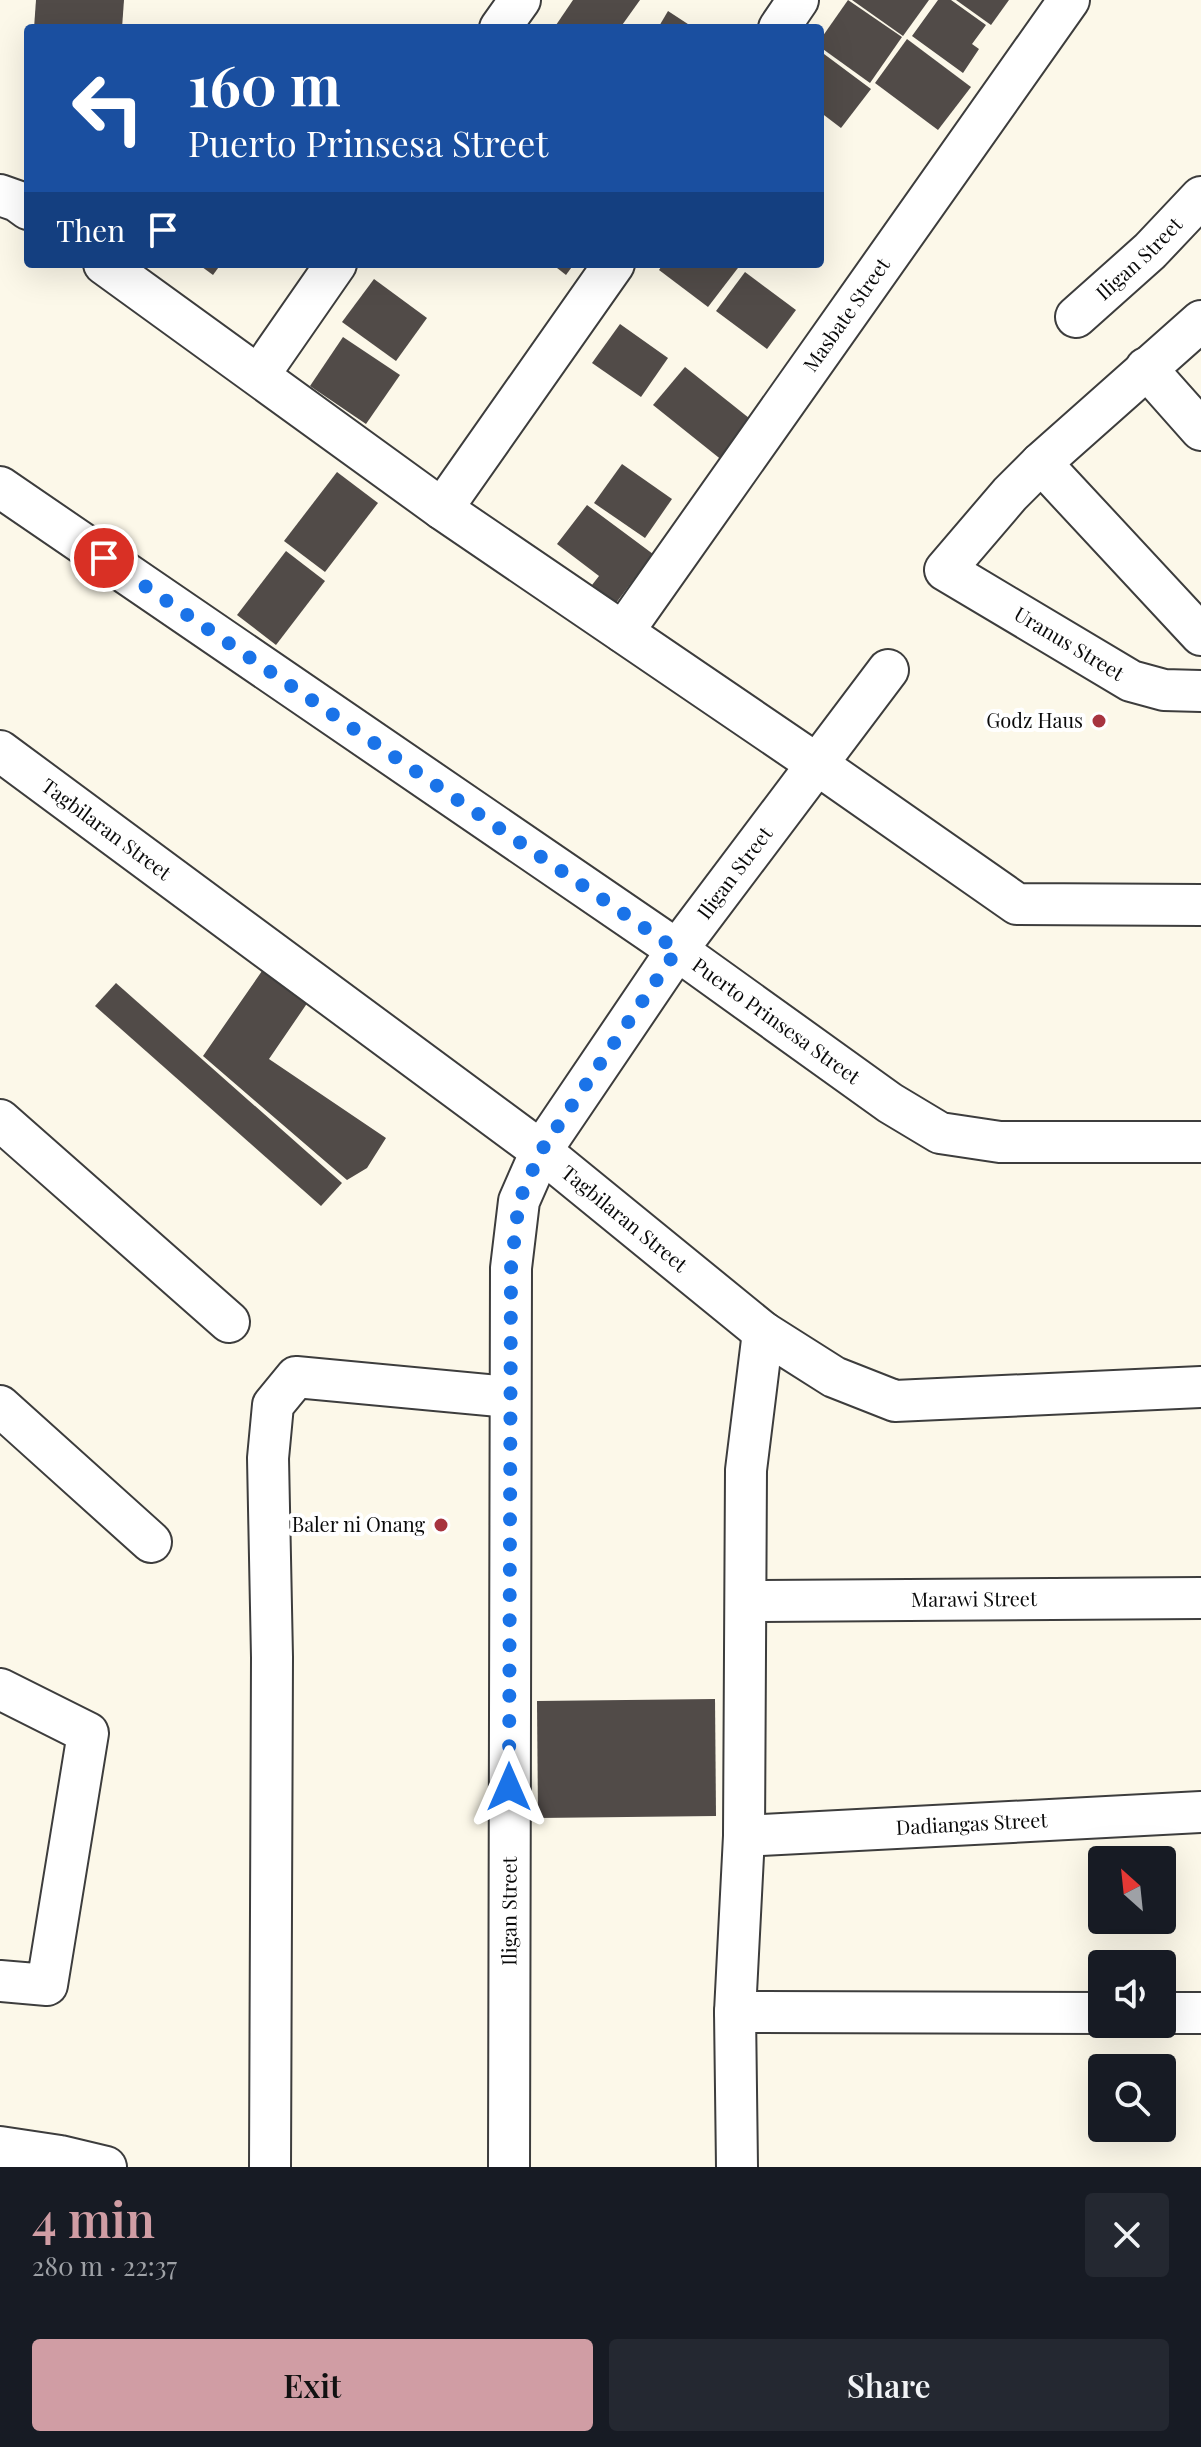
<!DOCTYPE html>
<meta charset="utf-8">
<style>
:root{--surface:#171b24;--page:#242831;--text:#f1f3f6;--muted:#9ea1a6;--accent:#d09da4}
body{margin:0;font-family:"Playfair Display",serif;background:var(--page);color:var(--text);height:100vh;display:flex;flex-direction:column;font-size:30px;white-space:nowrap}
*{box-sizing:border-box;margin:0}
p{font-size:26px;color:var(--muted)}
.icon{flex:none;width:44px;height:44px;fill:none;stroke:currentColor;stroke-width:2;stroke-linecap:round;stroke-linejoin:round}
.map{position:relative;height:2167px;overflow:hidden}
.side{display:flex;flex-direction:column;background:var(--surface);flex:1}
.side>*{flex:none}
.banner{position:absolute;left:24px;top:24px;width:800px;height:244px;border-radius:8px;box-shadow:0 8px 32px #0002;background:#1a4fa0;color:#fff;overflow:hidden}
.needle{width:52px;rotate:333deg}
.tools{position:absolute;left:1088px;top:1846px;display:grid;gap:16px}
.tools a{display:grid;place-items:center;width:88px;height:88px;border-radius:8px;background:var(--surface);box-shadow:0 8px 32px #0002;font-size:40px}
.pin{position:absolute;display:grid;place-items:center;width:68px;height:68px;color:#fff;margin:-34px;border:4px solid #fff;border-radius:50%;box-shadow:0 2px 8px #0007}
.me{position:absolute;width:88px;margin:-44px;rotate:0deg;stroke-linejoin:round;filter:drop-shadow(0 0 6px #0008)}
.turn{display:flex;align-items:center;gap:28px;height:168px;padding:0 32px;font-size:36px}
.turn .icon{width:104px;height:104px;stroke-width:2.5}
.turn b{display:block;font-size:56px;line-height:68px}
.then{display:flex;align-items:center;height:76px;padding:0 32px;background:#0003;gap:16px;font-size:30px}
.round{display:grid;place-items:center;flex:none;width:84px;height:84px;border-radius:8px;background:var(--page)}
.headline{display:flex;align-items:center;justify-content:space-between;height:136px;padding:0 32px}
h1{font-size:48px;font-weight:600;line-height:60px;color:var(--accent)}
.primary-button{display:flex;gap:16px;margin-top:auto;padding:16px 32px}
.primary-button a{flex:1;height:92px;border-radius:8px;background:var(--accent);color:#111;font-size:32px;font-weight:600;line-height:92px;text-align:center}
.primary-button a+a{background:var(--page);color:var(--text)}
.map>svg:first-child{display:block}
</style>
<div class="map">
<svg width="1201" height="2167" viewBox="0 0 1201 2167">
<rect width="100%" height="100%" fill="#fcf8e9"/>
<g fill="#514b48">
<path d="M36,0h88l-2,28h-88z"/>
<path d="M573,0h67l-20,28h-66z"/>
<path d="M848,0l54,37 -32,46 -50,-36v-7z"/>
<path d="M852,0h77l-26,36z"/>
<path d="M938,0h13l35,25 -14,19 7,5 -16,24 -51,-37z"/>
<path d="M956,0h53l-18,25z"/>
<path d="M668,11l26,17h-36z"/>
<path d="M907,39l64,48 -33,43 -63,-47z"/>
<path d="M820,51l51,38 -30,39 -21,-16z"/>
<path d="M198,264h23l-8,11z"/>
<path d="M552,264h22l-8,11z"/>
<path d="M663,264h78l-33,43 -49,-37z"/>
<path d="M745,272l51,38 -29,39 -51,-38z"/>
<path d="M374,279l53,39 -31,43 -54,-39z"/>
<path d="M620,324l48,34 -27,39 -49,-34z"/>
<path d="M343,337l57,38 -34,49 -56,-38z"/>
<path d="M685,367l69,55 -31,39 -70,-56z"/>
<path d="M622,464l50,35 -27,39 -51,-35z"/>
<path d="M337,472l41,31 -53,69 -41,-31z"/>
<path d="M587,505l66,49 -37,49 -24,-18 7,-9 -42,-32z"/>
<path d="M286,551l39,30 -49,64 -39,-30z"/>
<path d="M262,971l46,31 -39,57 117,79 -19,30 -20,12 -144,-124z"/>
<path d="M116,983l226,200 -21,23 -226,-200z"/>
<path d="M715,1699l1,117 -178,2 -1,-117z"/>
</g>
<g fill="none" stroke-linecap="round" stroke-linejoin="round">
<defs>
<g id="street">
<path d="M500,28l20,-28"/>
<path d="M779,28l19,-28"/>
<path d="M0,195l17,6 11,8"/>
<path d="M104,264l338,245 376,256 199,139 184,1"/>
<path id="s1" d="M1076,317l74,-66 51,-54"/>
<path id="s2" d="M1201,321l-160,142 -31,31 -65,76 186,111 33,9 37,1"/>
<path d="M1146,368l55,62"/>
<path d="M259,375l77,-111"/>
<path d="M1041,463l160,172"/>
<path id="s3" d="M0,487l677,463 213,153 50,30 60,9h201"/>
<path d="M442,509l172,-245"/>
<path id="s4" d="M623,632l446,-632"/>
<path id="s5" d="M0,751l541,400 222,181 71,45 61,24 306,-14"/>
<path d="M0,1120l229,202"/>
<path d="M0,1406l151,136"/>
<path id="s6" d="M746,1601l455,-3"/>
<path d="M0,1689l88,44 -41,252 -47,-4"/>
<path id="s7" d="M744,1836l457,-24"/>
<path d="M735,2012l367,1"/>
<path d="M1162,2013h39"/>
<path d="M0,2147l60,9 46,11"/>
<path d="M270,2167l2,-510 -4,-199 5,-53 23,-28 214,20"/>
<path id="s8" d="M509,2167l2,-899 8,-67 22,-50 136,-201 211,-280"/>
<path d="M737,2167l-2,-155 9,-176 2,-366 17,-138"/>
</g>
</defs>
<use href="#street" stroke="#3d3d3d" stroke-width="44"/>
<use href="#street" stroke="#fff" stroke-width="40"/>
</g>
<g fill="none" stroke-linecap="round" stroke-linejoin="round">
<path stroke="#1a73e8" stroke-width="14" stroke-dasharray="0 25.2" d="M104,558l573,392 -136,201 -22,50 -8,67 -2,519"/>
</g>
<g fill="#a7343f" stroke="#fff" stroke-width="3">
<circle cx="1099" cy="721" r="8"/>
<circle cx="441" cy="1525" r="8"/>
</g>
<g text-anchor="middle" stroke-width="8" stroke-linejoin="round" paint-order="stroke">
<g font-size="20" fill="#0a0a0a" stroke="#fff">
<text dy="7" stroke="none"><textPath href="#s1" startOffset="86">Iligan Street</textPath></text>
<text dy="7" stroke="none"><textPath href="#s4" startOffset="388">Masbate Street</textPath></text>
<text dy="7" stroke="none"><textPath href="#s2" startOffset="502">Uranus Street</textPath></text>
<text dy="7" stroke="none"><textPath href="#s5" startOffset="132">Tagbilaran Street</textPath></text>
<text dy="7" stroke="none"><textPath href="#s8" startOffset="1360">Iligan Street</textPath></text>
<text dy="7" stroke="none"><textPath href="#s3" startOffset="942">Puerto Prinsesa Street</textPath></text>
<text dy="7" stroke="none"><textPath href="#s5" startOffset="780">Tagbilaran Street</textPath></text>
<text dy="7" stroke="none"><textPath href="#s6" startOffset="228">Marawi Street</textPath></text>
<text dy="7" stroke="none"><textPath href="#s7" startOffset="228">Dadiangas Street</textPath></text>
<text dy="7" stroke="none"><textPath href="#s8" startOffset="256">Iligan Street</textPath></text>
</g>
<g font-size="20" fill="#0a0a0a" stroke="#fff" text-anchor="end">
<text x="1083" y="728">Godz Haus</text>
<text x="425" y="1532">Baler ni Onang</text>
</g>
</g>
</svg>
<div class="tools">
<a><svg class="needle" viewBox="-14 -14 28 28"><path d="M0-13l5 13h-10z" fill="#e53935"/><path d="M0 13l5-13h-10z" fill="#9ea1a6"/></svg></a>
<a><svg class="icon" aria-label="sound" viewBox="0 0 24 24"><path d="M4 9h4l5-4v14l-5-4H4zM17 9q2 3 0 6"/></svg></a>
<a><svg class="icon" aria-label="search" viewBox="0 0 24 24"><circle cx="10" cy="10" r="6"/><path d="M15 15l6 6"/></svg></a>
</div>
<div class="pin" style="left:104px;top:558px;background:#d93025"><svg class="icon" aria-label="arrive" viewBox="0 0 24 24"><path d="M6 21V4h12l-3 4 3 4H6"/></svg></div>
<svg class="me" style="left:509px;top:1787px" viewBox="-20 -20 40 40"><path d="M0-17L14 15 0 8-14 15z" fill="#1a73e8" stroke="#fff" stroke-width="4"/></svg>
<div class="banner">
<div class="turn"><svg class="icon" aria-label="left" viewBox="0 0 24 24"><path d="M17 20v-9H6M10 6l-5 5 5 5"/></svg><div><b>160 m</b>Puerto Prinsesa Street</div></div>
<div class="then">Then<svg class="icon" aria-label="arrive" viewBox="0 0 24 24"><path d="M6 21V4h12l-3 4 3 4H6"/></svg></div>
</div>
</div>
<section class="side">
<div class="headline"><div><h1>4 min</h1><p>280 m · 22:37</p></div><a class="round"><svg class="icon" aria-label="close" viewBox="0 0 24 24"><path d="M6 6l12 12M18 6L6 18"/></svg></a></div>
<div class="primary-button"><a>Exit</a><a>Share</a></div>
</section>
